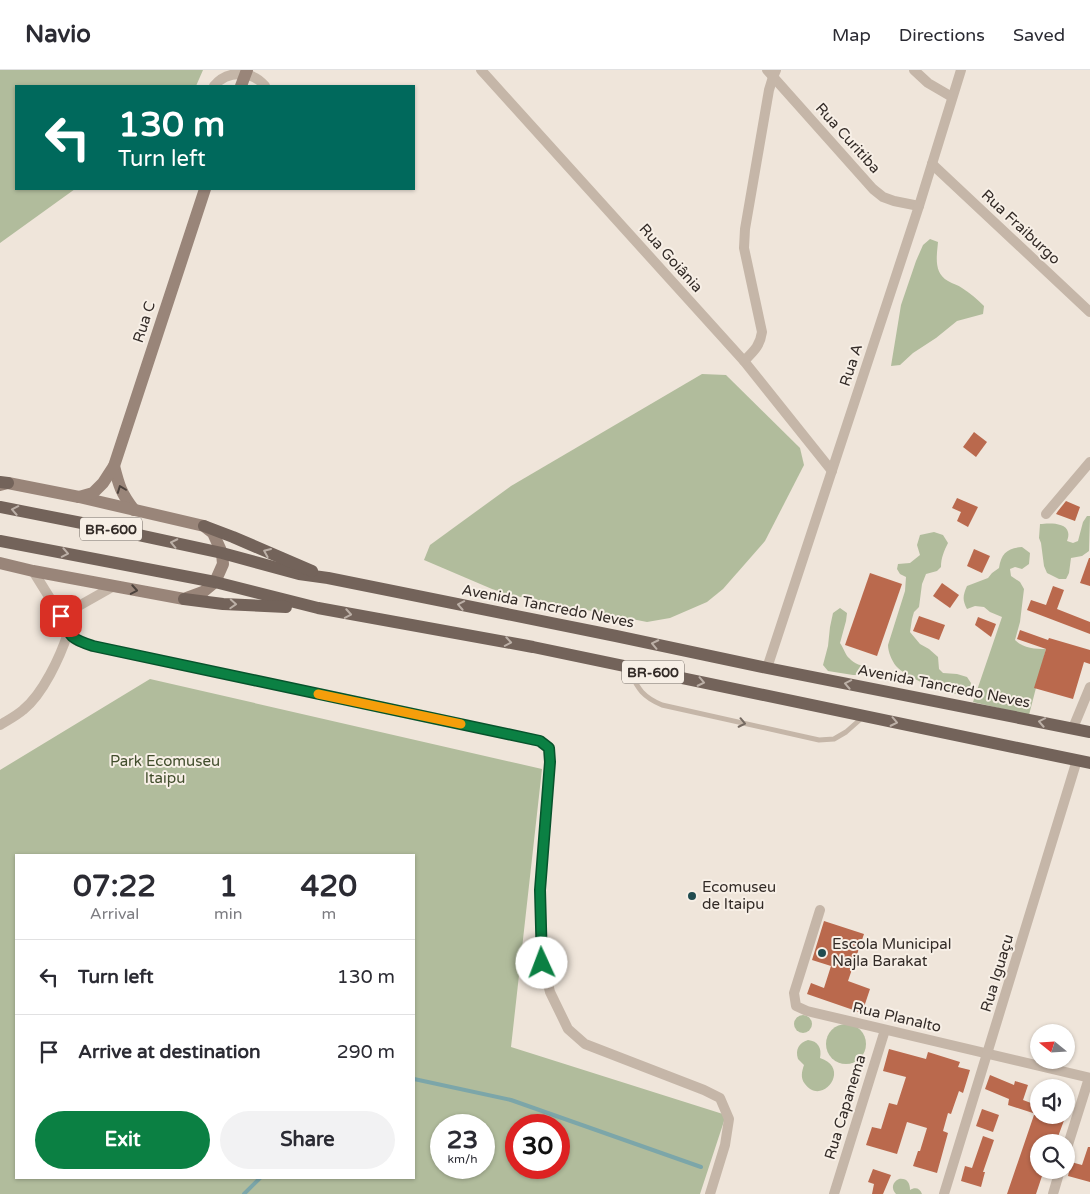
<!DOCTYPE html>
<meta charset="utf-8">
<style>
:root{--surface:#fff;--page:#f2f2f3;--text:#2b2b33;--muted:#7c7c81;--line:#e1e1e2;--accent:#0b8043}
body{margin:0;font-family:"Varela Round",sans-serif;background:var(--page);color:var(--text);height:100vh;display:flex;flex-direction:column;font-size:19px;white-space:nowrap}
*{box-sizing:border-box;margin:0}
p{font-size:16px;color:var(--muted)}
.icon{flex:none;width:28px;height:28px;fill:none;stroke:currentColor;stroke-width:2;stroke-linecap:round;stroke-linejoin:round}
.map{position:relative;flex:1;overflow:hidden}
.drawer{position:absolute;left:15px;top:784px;width:400px;height:325px;display:flex;flex-direction:column;background:var(--surface);border-radius:0px;box-shadow:0 1px 4px #0004}
.drawer>*{flex:none}
.banner{position:absolute;left:15px;top:15px;width:400px;height:105px;border-radius:0px;box-shadow:0 1px 4px #0004;background:#00695c;color:#fff;overflow:hidden}
.needle{width:32px;rotate:288deg}
.fabs{position:absolute;left:1030px;top:954px;display:grid;gap:10px}
.fabs a{display:grid;place-items:center;width:45px;height:45px;border-radius:50%;background:var(--surface);box-shadow:0 1px 4px #0004;font-size:25px}
.speed{position:absolute;left:430px;top:1044px;display:flex;gap:10px;font-size:25px;font-weight:700;text-align:center}
.speed>*{display:grid;place-content:center;width:65px;height:65px;border-radius:50%;background:var(--surface);box-shadow:0 1px 4px #0004;line-height:1}
.speed small{font-size:12px;font-weight:400}
.speed .limit{border:8px solid #d22;background:#fff;color:#111}
.pin{position:absolute;display:grid;place-items:center;width:42px;height:42px;color:#fff;margin:-21px;border-radius:10px;box-shadow:0 2px 8px #0006}
.me{position:absolute;width:55px;margin:-28px;rotate:358deg;stroke-linejoin:round;filter:drop-shadow(0 0 4px #0008)}
.turn{display:flex;align-items:center;gap:18px;height:105px;padding:0 20px;font-size:22px}
.turn .icon{width:65px;height:65px;stroke-width:2.5}
.turn b{display:block;font-size:35px;line-height:42px}
.eta{display:flex;justify-content:space-evenly;align-items:center;height:85px;text-align:center}
.eta b{font-size:30px;font-weight:700;line-height:35px}
.cta{display:flex;gap:10px;margin-top:auto;padding:10px 20px}
.cta a{flex:1;height:58px;border-radius:30px;background:var(--accent);color:#fff;font-size:20px;font-weight:700;line-height:58px;text-align:center}
.cta a+a{background:var(--page);color:var(--text)}
ul{padding:0;list-style:none}
li{display:flex;align-items:center;gap:15px;height:75px;padding:0 20px;border-top:1px solid var(--line)}
li div{flex:1}
li b{display:block;font-size:19px}
li em{font-style:normal}
header{display:flex;align-items:center;gap:30px;box-sizing:border-box;height:70px;padding:0 25px;background:var(--surface);border-bottom:1px solid var(--line)}
header strong{font-size:24px}
nav{display:flex;gap:28px;margin-inline-start:auto;font-size:18px}
.map>svg:first-child{display:block}
</style>
<header>
<strong>Navio</strong>
<nav><a>Map</a><a>Directions</a><a>Saved</a></nav>
</header>
<div class="map">
<svg width="1090" height="1124" viewBox="0 0 1090 1124">
<rect width="100%" height="100%" fill="#efe5da"/>
<g fill="#b1bc9c" fill-rule="evenodd">
<path d="M0,0h203l-7,16h-180v103h59l-75,54z"/>
<path d="M930,169l8,3c-1,13 -5,31 10,39 5,3 10,4 14,7 8,5 15,11 22,18l-1,8 -26,7 -21,17 -23,15 -13,12 -9,1 10,-61 15,-44 7,-16z"/>
<path d="M702,304l24,1 74,73 4,17 -39,76 -42,48 -16,13 -37,16 -23,4 -136,-27 -19,-6 -68,-29 6,-15 81,-59z"/>
<path d="M1087,446h3l-1,35 -7,5 -11,2 -2,15 -3,6h-7l-12,-6 -3,-7 -3,-23 -2,-5 1,-14c8,-1 26,-2 28,8 1,3 0,6 -1,9l6,2 5,-2 5,-19z"/>
<path d="M934,462l9,3 5,8c-4,8 -7,15 -7,24l-4,4 -11,3 -4,10 -3,23 -5,5 -2,7 -2,13 10,12 9,5 9,8 1,12 4,4 14,1 10,3 4,6 -2,8c-4,1 -8,3 -11,3 -14,-1 -53,-17 -62,-28 -4,-5 -8,-14 -8,-21l17,-54 1,-14 -6,-3 -3,-5 1,-5 12,-1 10,-8 -3,-10 3,-10z"/>
<path d="M1022,477l8,6 -1,11 -7,5 -7,-2 -5,2 1,7 9,6 4,7 -4,33 -5,18c8,8 20,9 31,9l-17,66 -56,-13 29,-85 -12,-5 -6,-5 -9,-1 -8,3c-5,-9 -4,-14 0,-23l21,-8 4,-5 7,-5c2,-15 9,-20 23,-21z"/>
<path d="M840,538l7,5 -1,8 -6,22c3,4 6,13 9,15 5,6 13,8 20,9l-2,8h-14l-25,-4 -5,-6 5,-19 2,-19 3,-14z"/>
<path d="M150,609l392,90 -31,278 215,68 -26,79h-700v-424zM16,785h398v323h-398zM441,1055h43v43h-43zM516,1055h43v43h-43z"/>
<circle cx="803" cy="954" r="9"/>
<circle cx="846" cy="974" r="20"/>
<path d="M808,970c10,1 14,8 12,18 32,10 2,49 -15,26 -5,-6 -3,-13 -1,-19l-6,-6c-3,-10 1,-16 10,-19z"/>
<path d="M899,1109c8,-1 11,4 11,11 5,-3 10,-2 12,4h-26c-5,-5 -4,-12 3,-15z"/>
</g>
<g fill="none" stroke-linecap="round" stroke-linejoin="round">
<g stroke="#7ca6a9" stroke-width="4">
<path d="M414,1009l97,21 190,67"/>
<path d="M244,1124l16,-16"/>
</g>
</g>
<g fill="#ba694d">
<path d="M974,362l13,10 -11,15 -13,-10z"/>
<path d="M957,428l21,9 -10,20 -11,-6 4,-9 -9,-4z"/>
<path d="M1066,431l14,6 -5,14 -19,-7 2,-3z"/>
<path d="M974,479l16,7 -8,17 -15,-7z"/>
<path d="M1089,488h1v28l-10,-3z"/>
<path d="M870,503l32,11 -25,72 -32,-11z"/>
<path d="M942,513l17,12 -9,13 -17,-12z"/>
<path d="M1053,516l11,4 -7,19 33,13v12l-63,-24 4,-10 15,5z"/>
<path d="M919,546l26,9 -6,15 -26,-9z"/>
<path d="M978,547l18,7 -5,13 -16,-12z"/>
<path d="M1020,560l28,10 1,-2 41,12v14l-6,-2 -11,37 -39,-11 12,-39 -29,-10z"/>
<path d="M824,851l40,13 -16,47 22,8 -8,24 -55,-19 4,-11 13,5 7,-22 -19,-6z"/>
<path d="M889,979l37,10 2,-7 32,10 -2,5 12,3 -7,23 -4,-2 -8,23 -3,-1 -5,18 5,2 -11,40 -24,-7 5,-15h2l7,-23 -20,-6 -10,32 -31,-9 6,-18 9,2 8,-26 8,2 9,-28 -23,-6z"/>
<path d="M990,1005l24,10 1,-4 13,4 -5,15 16,6v9h27l-10,27h-17v28h5l-8,24h-29l27,-79h5l-31,-10 1,-6 -24,-10z"/>
<path d="M982,1039l17,6 -6,17 -17,-6z"/>
<path d="M983,1066l11,4 -11,32h2l-4,15 -20,-6 4,-15 7,2z"/>
<path d="M1088,1077h2v35l-22,-6 3,-14 11,3z"/>
<path d="M873,1099l18,6 -8,19h-11l2,-10 -6,-2z"/>
</g>
<g fill="none" stroke-linecap="round" stroke-linejoin="round">
<path stroke="#c5b6a8" stroke-width="5" d="M628,599c10,19 13,27 34,36l157,35 15,-1 12,-7 17,-15"/>
<g stroke="#c5b6a8" stroke-width="10">
<path d="M481,0l263,291 88,110"/>
<path d="M767,0l106,119 10,8 11,4 25,5"/>
<path d="M914,0l14,13 24,14"/>
<path d="M214,16c13,-16 38,-16 51,0"/>
<path d="M932,94l158,148"/>
<path d="M744,291c10,-10 16,-15 18,-29l-18,-84 1,-19 24,-139 4,-13 3,-7"/>
<path d="M1046,444l44,-52"/>
<path d="M33,501l28,45 7,17 9,8 16,5 447,95 9,7 1,14 -10,127 3,74 7,29 18,37 17,15 119,46 16,8 9,21 -4,26 -15,49"/>
<path d="M61,546l53,-30"/>
<path d="M767,598l152,-462 42,-136"/>
<path d="M0,655c8,-5 16,-9 23,-15 20,-16 37,-53 45,-77"/>
<path d="M1073,658l17,-41"/>
<path d="M820,840l-26,83 2,13 11,5 283,67"/>
<path d="M1066,1081l23,-73"/>
<path d="M834,1124l51,-164"/>
<path d="M944,1124l133,-434"/>
<path d="M1053,1124l7,-24"/>
</g>
<g stroke="#998579" stroke-width="12">
<path d="M241,16l6,-16"/>
<path d="M114,396c5,20 7,27 20,44"/>
<path d="M0,415l8,-2 71,14 125,29 9,7 9,20 1,11 -8,18 -12,10 -19,7 -151,-28 -33,-8"/>
<path d="M79,427l14,-4 10,-10 11,-17 91,-277"/>
</g>
<g stroke="#73635a" stroke-width="12">
<path d="M0,412l8,1"/>
<path d="M0,437l92,18 130,28 77,21 29,4 288,58 151,32 323,64"/>
<path d="M204,456l29,11 79,34"/>
<path d="M0,471l215,41 103,26 215,39 557,116"/>
<path d="M184,529l39,5 63,3"/>
</g>
</g>
<defs><path id="oneway-chevron" d="M-2-3.5L2.5 0L-2 3.5" fill="none" stroke-width="1.6" stroke-linecap="round" stroke-linejoin="round" transform="scale(1.25)"/></defs>
<g stroke="#4c423c">
<use href="#oneway-chevron" transform="translate(121 419) rotate(-111)"/>
<use href="#oneway-chevron" transform="translate(134 520) rotate(10)"/>
</g>
<g stroke="#bcb0a7">
<use href="#oneway-chevron" transform="translate(15 440) rotate(-169)"/>
<use href="#oneway-chevron" transform="translate(174 473) rotate(-168)"/>
<use href="#oneway-chevron" transform="translate(267 482) rotate(-157)"/>
<use href="#oneway-chevron" transform="translate(65 483) rotate(11)"/>
<use href="#oneway-chevron" transform="translate(233 534) rotate(3)"/>
<use href="#oneway-chevron" transform="translate(461 535) rotate(-169)"/>
<use href="#oneway-chevron" transform="translate(348 544) rotate(10)"/>
<use href="#oneway-chevron" transform="translate(508 572) rotate(10)"/>
<use href="#oneway-chevron" transform="translate(655 574) rotate(-168)"/>
<use href="#oneway-chevron" transform="translate(701 612) rotate(12)"/>
<use href="#oneway-chevron" transform="translate(848 614) rotate(-169)"/>
<use href="#oneway-chevron" transform="translate(894 652) rotate(12)"/>
<use href="#oneway-chevron" transform="translate(1042 652) rotate(-169)"/>
</g>
<use stroke="#756a61" href="#oneway-chevron" transform="translate(742 653) rotate(12)"/>
<g fill="none" stroke-linecap="round" stroke-linejoin="round">
<defs>
<path id="route" d="M61,546c9,21 10,23 32,30l447,95 9,7 1,14 -10,128 2,73"/>
</defs>
<use href="#route" stroke="#07532c" stroke-width="12"/>
<use href="#route" stroke="#0b8043" stroke-width="9"/>
<path stroke="#f59e0b" stroke-width="9" d="M318,624l143,30"/>
</g>
<g fill="#214c50" stroke="#f7efe6" stroke-width="2">
<circle cx="692" cy="826" r="5"/>
<circle cx="822" cy="883" r="5"/>
</g>
<g text-anchor="middle" stroke-width="4" stroke-linejoin="round" paint-order="stroke">
<g fill="#f7efe6" stroke="#6e6660" stroke-width="1">
<rect x="80" y="447.5" width="62" height="23" rx="4"/>
<rect x="622" y="590.5" width="62" height="23" rx="4"/>
</g>
<g font-size="14" font-weight="bold" fill="#332b27">
<text x="111" y="464">BR-600</text>
<text x="653" y="607">BR-600</text>
</g>
<g font-size="15" fill="#332b27" stroke="#f7efe6">
<text transform="translate(848 68) rotate(48)" y="5">Rua Curitiba</text>
<text transform="translate(1021 157) rotate(43)" y="5">Rua Fraiburgo</text>
<text transform="translate(671 188) rotate(48)" y="5">Rua Goiânia</text>
<text transform="translate(144 252) rotate(-72)" y="5">Rua C</text>
<text transform="translate(851 295) rotate(-72)" y="5">Rua A</text>
<text transform="translate(548 536) rotate(11)" y="5">Avenida Tancredo Neves</text>
<text transform="translate(944 616) rotate(11)" y="5">Avenida Tancredo Neves</text>
<text transform="translate(997 903) rotate(-73)" y="5">Rua Iguaçu</text>
<text transform="translate(897 947) rotate(13)" y="5">Rua Planalto</text>
<text transform="translate(845 1037) rotate(-73)" y="5">Rua Capanema</text>
</g>
<g font-size="15" fill="#424e2d" stroke="#f7efe6">
<text x="165" y="696">Park Ecomuseu<tspan x="165" dy="17">Itaipu</tspan></text>
</g>
<g font-size="15" fill="#332b27" stroke="#f7efe6" text-anchor="start">
<text x="702" y="822">Ecomuseu<tspan x="702" dy="17">de Itaipu</tspan></text>
<text x="832" y="879">Escola Municipal<tspan x="832" dy="17">Najla Barakat</tspan></text>
</g>
</g>
</svg>
<div class="fabs">
<a><svg class="needle" viewBox="-14 -14 28 28"><path d="M0-13l5 13h-10z" fill="#e53935"/><path d="M0 13l5-13h-10z" fill="#7c7c81"/></svg></a>
<a><svg class="icon" aria-label="sound" viewBox="0 0 24 24"><path d="M4 9h4l5-4v14l-5-4H4zM17 9q2 3 0 6"/></svg></a>
<a><svg class="icon" aria-label="search" viewBox="0 0 24 24"><circle cx="10" cy="10" r="6"/><path d="M15 15l6 6"/></svg></a>
</div>
<div class="speed"><div>23<small>km/h</small></div><div class="limit">30</div></div>
<div class="pin" style="left:61px;top:546px;background:#d93025"><svg class="icon" aria-label="arrive" viewBox="0 0 24 24"><path d="M6 21V4h12l-3 4 3 4H6"/></svg></div>
<svg class="me" style="left:542px;top:893px" viewBox="-20 -20 40 40"><circle r="19" fill="#fff"/><path d="M0-13L10 11 0 6-10 11z" fill="#0b8043"/></svg>
<div class="banner">
<div class="turn"><svg class="icon" aria-label="left" viewBox="0 0 24 24"><path d="M17 20v-9H6M10 6l-5 5 5 5"/></svg><div><b>130 m</b>Turn left</div></div>
</div>
<section class="drawer">
<div class="eta">
<div><b>07:22</b><p>Arrival</p></div>
<div><b>1</b><p>min</p></div>
<div><b>420</b><p>m</p></div>
</div>
<ul>
<li><svg class="icon" aria-label="left" viewBox="0 0 24 24"><path d="M17 20v-9H6M10 6l-5 5 5 5"/></svg><div><b>Turn left</b></div><em>130 m</em></li>
<li><svg class="icon" aria-label="arrive" viewBox="0 0 24 24"><path d="M6 21V4h12l-3 4 3 4H6"/></svg><div><b>Arrive at destination</b></div><em>290 m</em></li>
</ul>
<div class="cta"><a>Exit</a><a>Share</a></div>
</section>
</div>
